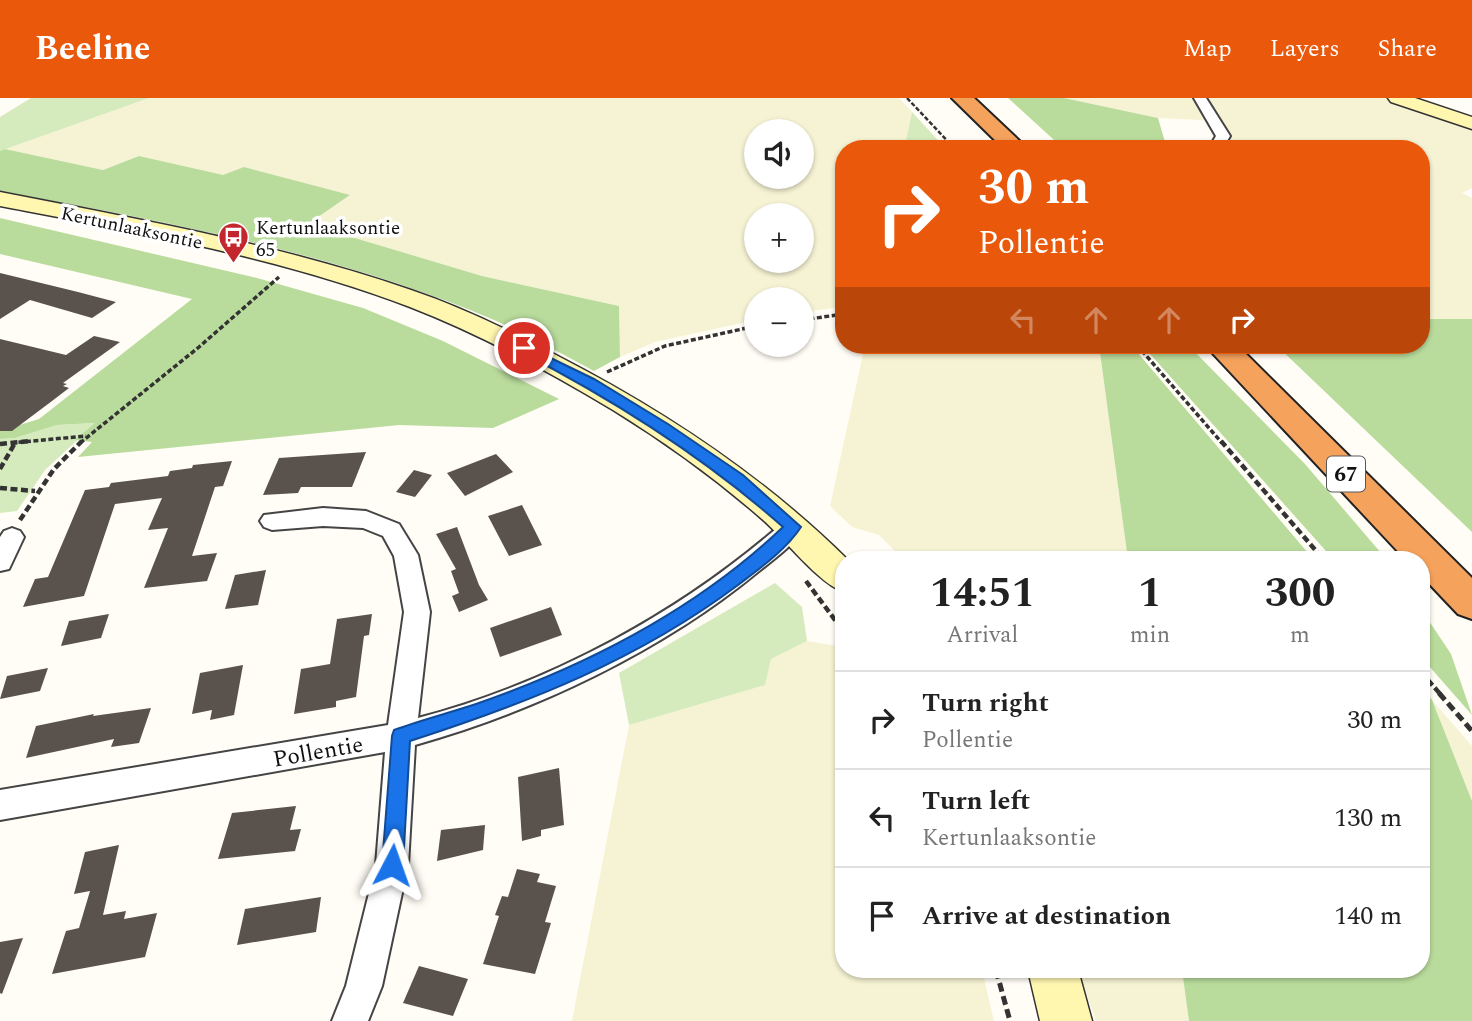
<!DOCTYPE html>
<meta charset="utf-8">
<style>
:root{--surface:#fff;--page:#f2f2f2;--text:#222;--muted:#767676;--line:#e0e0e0;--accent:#ea580c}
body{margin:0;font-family:Spectral,serif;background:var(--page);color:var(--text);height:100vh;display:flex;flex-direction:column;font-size:26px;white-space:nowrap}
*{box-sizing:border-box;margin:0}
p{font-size:23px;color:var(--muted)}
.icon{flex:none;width:38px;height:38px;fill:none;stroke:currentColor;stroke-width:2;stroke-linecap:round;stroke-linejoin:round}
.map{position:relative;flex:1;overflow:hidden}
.drawer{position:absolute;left:835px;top:453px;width:595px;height:427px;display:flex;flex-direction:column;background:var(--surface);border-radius:28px;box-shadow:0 2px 5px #0004}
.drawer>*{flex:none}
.top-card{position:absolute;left:835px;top:42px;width:595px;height:214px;border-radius:28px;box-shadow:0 2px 5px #0004;background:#ea580c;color:#fff;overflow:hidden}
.fabs{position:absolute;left:744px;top:21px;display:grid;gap:14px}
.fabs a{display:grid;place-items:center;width:70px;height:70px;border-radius:50%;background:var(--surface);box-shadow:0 2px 5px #0004;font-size:35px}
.pin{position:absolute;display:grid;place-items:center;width:60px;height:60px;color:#fff;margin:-30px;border:4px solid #fff;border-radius:50%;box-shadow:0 2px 7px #0007}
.me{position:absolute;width:77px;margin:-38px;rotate:4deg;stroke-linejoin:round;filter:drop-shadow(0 0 5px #0008)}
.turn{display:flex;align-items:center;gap:24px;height:147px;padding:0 28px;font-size:32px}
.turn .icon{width:91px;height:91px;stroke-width:2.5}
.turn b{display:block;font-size:49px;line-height:60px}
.lanes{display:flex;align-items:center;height:66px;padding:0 28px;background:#0003;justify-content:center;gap:35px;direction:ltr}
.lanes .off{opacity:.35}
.eta{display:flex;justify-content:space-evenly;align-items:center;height:119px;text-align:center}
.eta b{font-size:42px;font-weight:700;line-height:49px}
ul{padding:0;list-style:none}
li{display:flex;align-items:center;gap:21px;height:98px;padding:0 28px;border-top:2px solid var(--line)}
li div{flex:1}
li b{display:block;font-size:26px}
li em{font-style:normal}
header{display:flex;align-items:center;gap:42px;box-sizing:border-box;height:98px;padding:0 35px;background:var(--accent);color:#fff}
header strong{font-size:33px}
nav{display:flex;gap:38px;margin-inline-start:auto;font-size:24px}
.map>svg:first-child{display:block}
</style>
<header>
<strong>Beeline</strong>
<nav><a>Map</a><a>Layers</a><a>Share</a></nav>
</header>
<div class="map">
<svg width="1472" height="923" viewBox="0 0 1472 923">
<rect width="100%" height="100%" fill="#fffdf5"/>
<g fill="#f6f3d4" fill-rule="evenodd">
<path d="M149,0h750l13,14 -8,37h-60l-1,158 -41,5v-13h-46v21l-101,22 -35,15 -1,-51 -137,-30 -174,-52 41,-28 -105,-29 -20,9 -85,-20 -36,14 -98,-21zM756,33h46v46h-46zM756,117h46v46h-46z"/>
<path d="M1064,0h323l85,29v61l-10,5 10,5v121h-51v-170h-187l-13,-28 -63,-3z"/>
<path d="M865,247h234l29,215h-236l3,-9 -16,-16 -27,-8 -22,-21z"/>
<path d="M807,543l30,5 7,11v313h138l12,51h-422l57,-296 135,-40 7,-26z"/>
<path d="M1432,602l40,46v55z"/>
<path d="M1078,872h104l7,51h-93z"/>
</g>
<g fill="#d5ebbd">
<path d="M31,0h118l-149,53v-34z"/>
<path d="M912,14l34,37h-42z"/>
<path d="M96,325l-51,47 -28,41 -17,2v-74l15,-1 42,-13z"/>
<path d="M775,485l27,24 5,34 -36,18 -6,26 -136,40 -10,-52z"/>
</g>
<g fill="#b9dc9c">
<path d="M1008,0h56l94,20 9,31h-103z"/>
<path d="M5,51l98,21 36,-14 84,19 21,-8 106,28 -42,29 174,52 137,30 1,51 -26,14c-33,-17 -66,-37 -100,-51 -156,-67 -328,-98 -494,-129v-40z"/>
<path d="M0,120l257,60 106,30 80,33 116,58 -66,29 -94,-3 -321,32 14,-15 -17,-2 20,-17 -38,2 -42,13 -15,1v-8l39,-12 153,-120 -192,-45z"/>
<path d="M1421,221h51v213l-196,-187h145z"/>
<path d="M1099,247h32l183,215h-186z"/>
<path d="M1142,247h46l117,119 82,96h-53z"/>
<path d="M1421,511l30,45 21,61 -51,-58z"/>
<path d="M1421,588l11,14 40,101v220h-283l-7,-51h239z"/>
</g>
<g fill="#5a524d">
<path d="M0,175l78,19 38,10 -24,16 -62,-18 -30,19z"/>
<path d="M94,238l26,6 -57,41 4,1 -4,2 6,2 -17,13 -40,30h-12v-92l66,16z"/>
<path d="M366,354l-14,35h-51l-3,6 -35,2 16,-37z"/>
<path d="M496,356l17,18 -48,24 -18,-23z"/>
<path d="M232,363l-9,25 -8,1 -23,69 25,-3 -10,28 -63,7 24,-60 -20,2 14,-32 -47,6 -31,92 -61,11 12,-28 13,-2 37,-87 24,-3 2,-4 57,-7 2,-5 22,-3 1,-3z"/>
<path d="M414,372l18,5 -17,22 -19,-5z"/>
<path d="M522,407l20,40 -33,11 -21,-40z"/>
<path d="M457,429l22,58 9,15 -29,12 -7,-16 7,-3 -8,-22 5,-2 -20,-35z"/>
<path d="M266,472l-8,35 -33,4 10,-34z"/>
<path d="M551,509l11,28 -62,22 -10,-29z"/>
<path d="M109,516l-8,24 -40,8 8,-25z"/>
<path d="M372,516l-3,21 -5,1 -8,61 -20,4v6l-42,7 7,-45 29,-5 7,-45z"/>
<path d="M243,567l-9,50 -24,5 2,-10 -20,4 8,-41z"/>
<path d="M48,570l-8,23 -40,8 7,-23z"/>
<path d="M151,610l-12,35 -28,4 3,-8 -88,19 10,-32 58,-12 -1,2z"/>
<path d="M559,670l5,57 -23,5v6l-19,5 -4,-64z"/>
<path d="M296,708l-6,24 11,-1 -6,22 -77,8 14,-46z"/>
<path d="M485,727l-2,25 -46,11 4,-31z"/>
<path d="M119,747l-16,70 23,-4 -2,8 33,-6 -12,44 -93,17 14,-43 13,-3 11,-37 -16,3 11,-42z"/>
<path d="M517,771l23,5 -3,8 19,4 -11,36 6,1 -16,51 -52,-10 16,-48 -4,-1 7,-19 6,1z"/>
<path d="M321,799l-5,35 -79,13 8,-36z"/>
<path d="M23,840l-21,56 -2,-1v-51z"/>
<path d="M419,868l49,13 -15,37 -50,-13z"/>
</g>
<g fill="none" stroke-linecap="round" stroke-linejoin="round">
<defs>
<g id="street">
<path d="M1194,0h12l24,38 -6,10 -5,1 -7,-4 4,-7z"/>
<path d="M323,410l43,3 33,13 19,31 12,57 -12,106c133,-35 264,-106 367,-197l8,-3 8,3 4,6c-10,17 -31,32 -46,44 -95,79 -225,141 -344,174l-7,120 -26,121 -14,35h-36l14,-35 30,-121 9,-113 -385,68v-30l388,-65 16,-113 -10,-56 -11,-20 -20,-8 -40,-2 -51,4 -8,-3 -4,-6 4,-6z"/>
<path d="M12,430l8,3 4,6 -15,32 -9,2v-34l4,-6z"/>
</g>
<g id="secondary">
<path d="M1388,0h27l57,19v12l-81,-27z"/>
<path d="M0,94c138,27 278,52 411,98 50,17 98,40 145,65 107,55 206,120 292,205h-4v32c-25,-8 -60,-54 -82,-73 -47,-41 -97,-77 -149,-109 -65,-39 -133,-76 -203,-103 -131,-50 -273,-75 -410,-101z"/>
<path d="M1028,872h50l14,51h-52z"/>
</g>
<g id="highway">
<path d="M952,0h22l54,51h-24z"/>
<path d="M1205,247h32l235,233v41l-14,-5 -37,-39v-15h-15z"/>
</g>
</defs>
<use href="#street" stroke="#444" stroke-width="4"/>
<use href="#secondary" stroke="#333" stroke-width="3"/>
<use href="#highway" stroke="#222" stroke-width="4"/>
<path stroke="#333" stroke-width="2.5" stroke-dasharray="4.5 2" stroke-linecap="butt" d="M907,0l48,51"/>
<g stroke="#333" stroke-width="3.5" stroke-dasharray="5 2.5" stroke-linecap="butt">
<path d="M802,222l42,-6"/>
<path d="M1137,247l85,98"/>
<path d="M607,274l58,-26 91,-20"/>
<path d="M11,345l75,-7"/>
<path d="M80,345l119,-96 80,-70"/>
</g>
<g stroke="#333" stroke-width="4.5" stroke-dasharray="7 3.5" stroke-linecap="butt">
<path d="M1221,343l103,119"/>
<path d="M0,346l30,-3"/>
<path d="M0,371l15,-26"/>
<path d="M0,390l35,3"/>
<path d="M20,422l34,-51 28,-28"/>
<path d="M806,483l38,51"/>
<path d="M1421,574l20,23"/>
</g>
<g stroke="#333" stroke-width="5" stroke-dasharray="9 4.5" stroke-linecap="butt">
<path d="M1439,595l33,38"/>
<path d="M996,872l14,51"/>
</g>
<use href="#street" fill="#fff" fill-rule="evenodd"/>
<use href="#secondary" fill="#fff6b0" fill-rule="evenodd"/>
<use href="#highway" fill="#f5a25d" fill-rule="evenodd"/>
</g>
<path fill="#1a73e8" stroke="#114b97" stroke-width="2" d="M524,247l70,34 74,45 75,51 58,52c-15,23 -42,42 -63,58 -100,75 -210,118 -328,156l-7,124 -3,7 -8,3 -7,-3 -3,-7 10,-129 2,-6c27,-10 55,-17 82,-26 112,-39 220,-94 307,-177 -80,-71 -169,-127 -264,-176l-2,-3z"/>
<defs>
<symbol id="bus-pin" viewBox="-11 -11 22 30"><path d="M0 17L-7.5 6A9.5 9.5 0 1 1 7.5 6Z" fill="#c4262e" stroke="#fff"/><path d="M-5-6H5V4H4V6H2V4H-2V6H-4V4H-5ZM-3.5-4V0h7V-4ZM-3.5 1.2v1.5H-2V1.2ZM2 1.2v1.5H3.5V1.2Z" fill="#fff"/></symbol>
</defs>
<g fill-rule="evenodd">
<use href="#bus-pin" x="216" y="122" width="35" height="47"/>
</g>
<g text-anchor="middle" stroke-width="7" stroke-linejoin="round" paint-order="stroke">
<g font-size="19" fill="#111" stroke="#fff">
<text transform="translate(132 129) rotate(12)" y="7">Kertunlaaksontie</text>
</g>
<g font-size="19" fill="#111" stroke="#fff" text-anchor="start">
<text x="256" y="136">Kertunlaaksontie<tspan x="256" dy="22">65</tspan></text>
</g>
<rect fill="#fff" stroke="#585858" stroke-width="2" x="1327" y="358.5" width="38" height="35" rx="5"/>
<g font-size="21" font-weight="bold" fill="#111">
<text x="1346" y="383">67</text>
</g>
<g font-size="23" fill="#111" stroke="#fff">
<text transform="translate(318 653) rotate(-10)" y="8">Pollentie</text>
</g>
</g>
</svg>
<div class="fabs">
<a><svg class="icon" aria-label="sound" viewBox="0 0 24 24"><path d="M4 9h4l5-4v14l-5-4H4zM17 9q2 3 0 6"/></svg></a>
<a>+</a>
<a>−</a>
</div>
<div class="pin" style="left:524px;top:250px;background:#d93025"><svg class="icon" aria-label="arrive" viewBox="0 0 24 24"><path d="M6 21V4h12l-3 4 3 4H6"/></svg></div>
<svg class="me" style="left:392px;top:767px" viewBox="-20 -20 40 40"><path d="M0-17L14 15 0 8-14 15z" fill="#1a73e8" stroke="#fff" stroke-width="4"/></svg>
<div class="top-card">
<div class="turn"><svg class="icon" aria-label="right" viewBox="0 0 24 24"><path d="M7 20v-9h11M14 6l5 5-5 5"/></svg><div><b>30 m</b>Pollentie</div></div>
<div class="lanes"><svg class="icon off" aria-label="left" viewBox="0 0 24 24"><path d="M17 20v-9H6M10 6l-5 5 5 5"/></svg><svg class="icon off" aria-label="ahead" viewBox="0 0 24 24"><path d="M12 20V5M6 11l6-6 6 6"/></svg><svg class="icon off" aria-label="ahead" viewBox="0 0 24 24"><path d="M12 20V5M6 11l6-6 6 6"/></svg><svg class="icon" aria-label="right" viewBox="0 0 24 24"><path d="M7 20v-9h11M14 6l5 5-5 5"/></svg></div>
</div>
<section class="drawer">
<div class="eta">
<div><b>14:51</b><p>Arrival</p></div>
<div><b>1</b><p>min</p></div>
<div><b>300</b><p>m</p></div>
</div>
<ul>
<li><svg class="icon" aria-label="right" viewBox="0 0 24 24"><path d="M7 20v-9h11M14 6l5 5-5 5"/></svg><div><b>Turn right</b><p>Pollentie</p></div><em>30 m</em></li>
<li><svg class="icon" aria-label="left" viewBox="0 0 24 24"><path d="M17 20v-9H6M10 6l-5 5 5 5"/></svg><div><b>Turn left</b><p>Kertunlaaksontie</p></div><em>130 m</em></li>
<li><svg class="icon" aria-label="arrive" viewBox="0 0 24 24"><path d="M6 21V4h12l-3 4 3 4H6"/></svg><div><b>Arrive at destination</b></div><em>140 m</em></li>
</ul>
</section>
</div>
